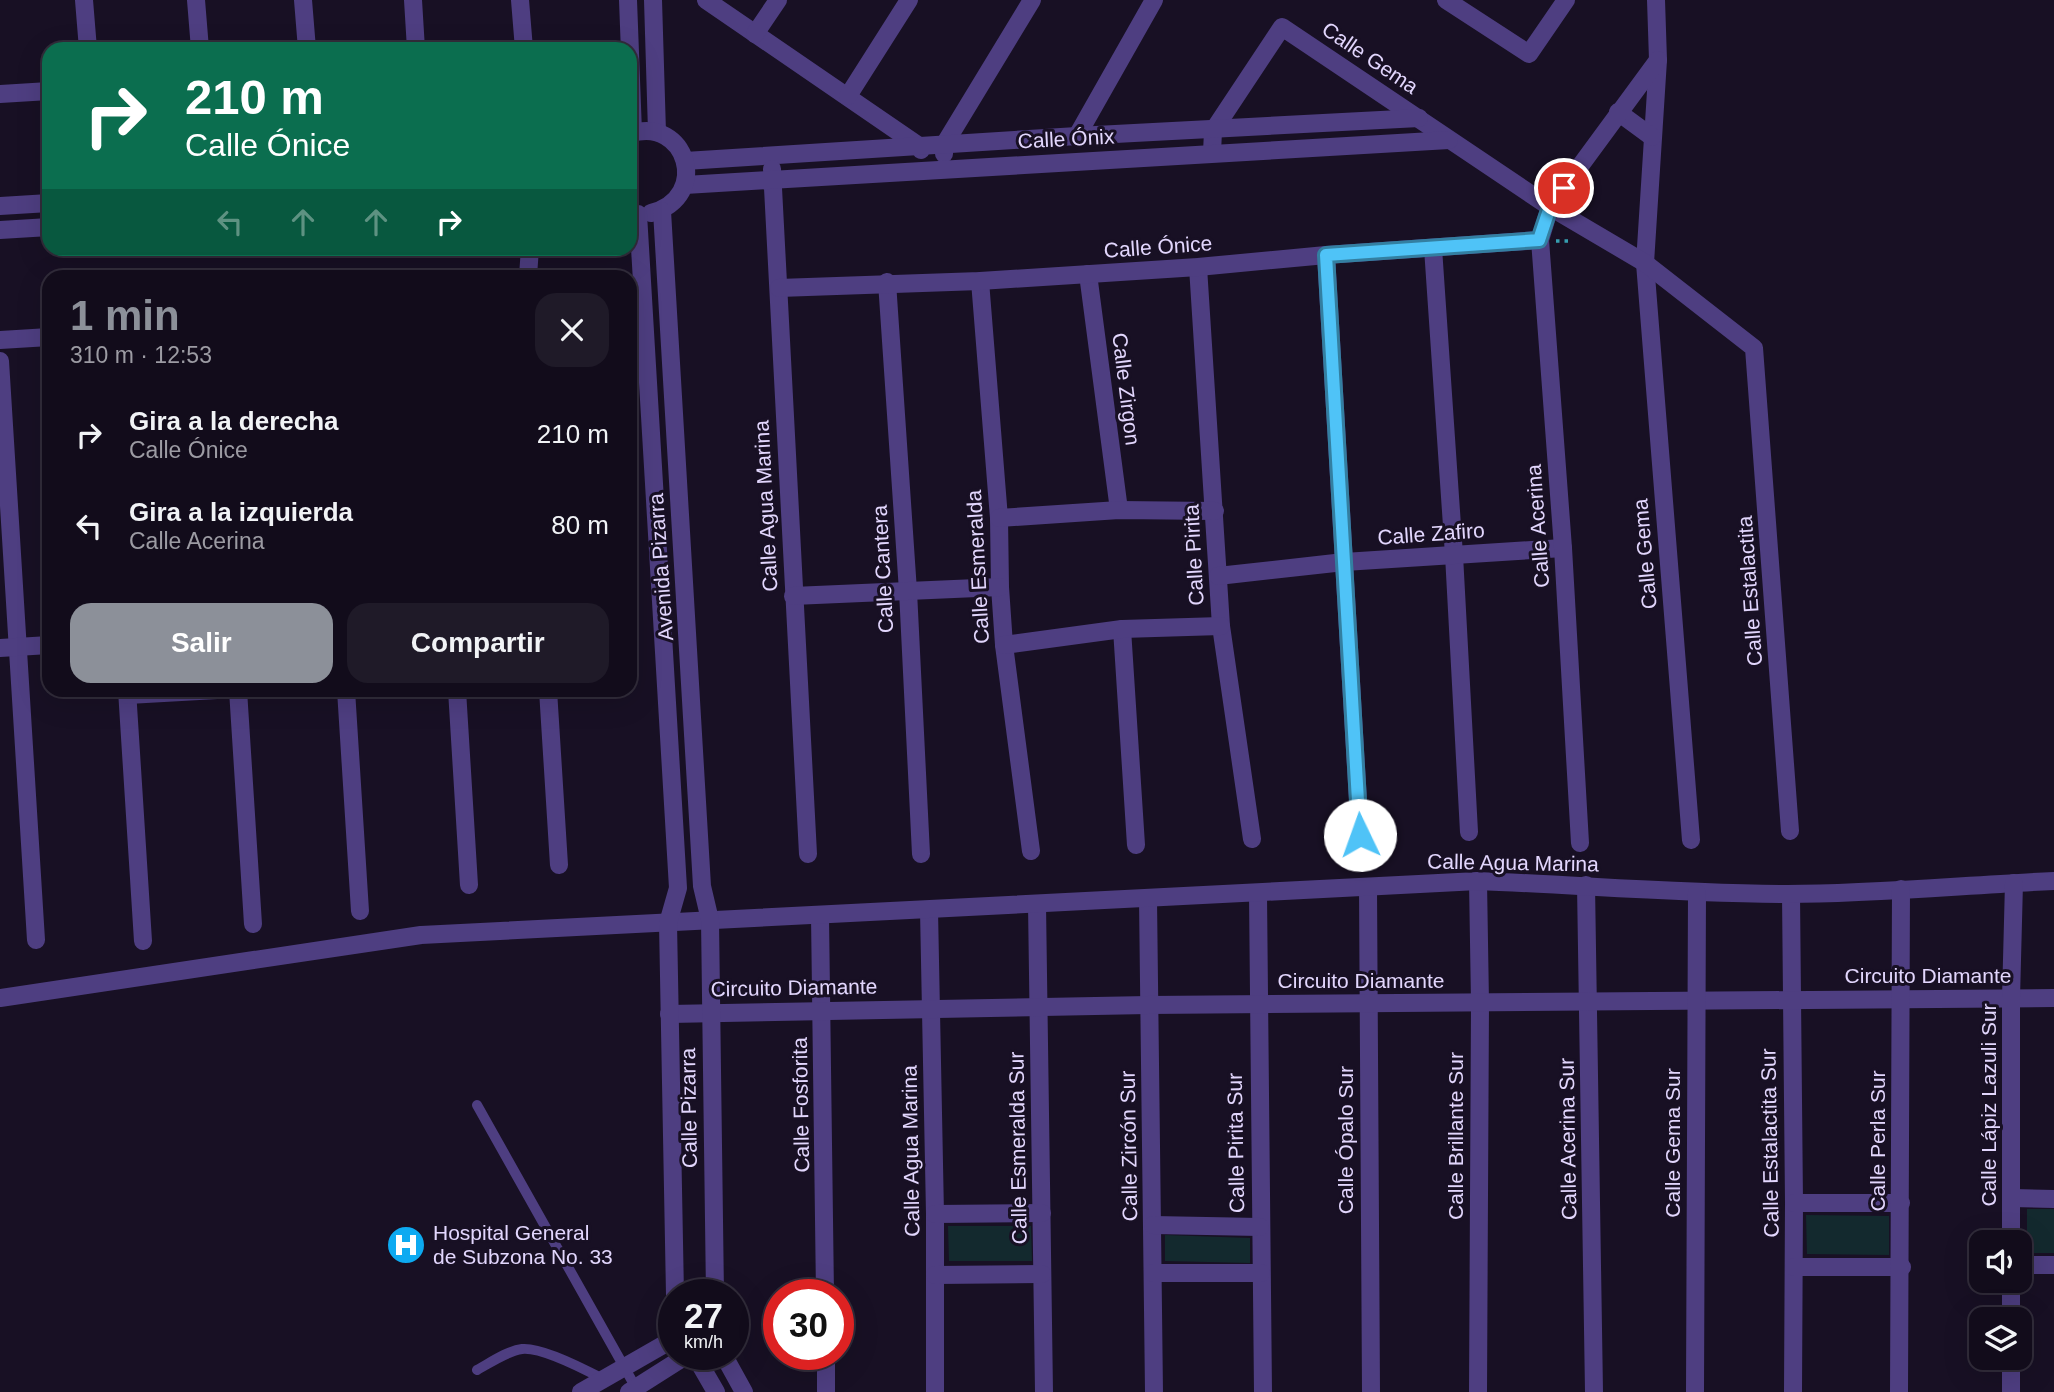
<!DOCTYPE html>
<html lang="es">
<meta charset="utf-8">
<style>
:root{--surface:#120c1b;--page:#1f1a28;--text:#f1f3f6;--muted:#9c9ba3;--line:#312c3a;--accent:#8c9099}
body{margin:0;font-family:Helvetica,sans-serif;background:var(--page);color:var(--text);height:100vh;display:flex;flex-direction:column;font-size:26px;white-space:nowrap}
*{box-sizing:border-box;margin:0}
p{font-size:23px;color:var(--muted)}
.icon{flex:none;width:38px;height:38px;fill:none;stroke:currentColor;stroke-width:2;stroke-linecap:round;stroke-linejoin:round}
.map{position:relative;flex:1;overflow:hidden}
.side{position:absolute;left:42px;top:270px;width:595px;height:427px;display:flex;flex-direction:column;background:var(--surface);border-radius:21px;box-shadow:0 7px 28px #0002,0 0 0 2px var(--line)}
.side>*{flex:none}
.guide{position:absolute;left:42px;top:42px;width:595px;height:214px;border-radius:21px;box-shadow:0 7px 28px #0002,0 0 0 2px var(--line);background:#0b6e4f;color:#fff;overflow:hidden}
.fabs{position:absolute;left:1969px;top:1230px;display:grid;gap:14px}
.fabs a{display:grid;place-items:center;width:63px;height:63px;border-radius:14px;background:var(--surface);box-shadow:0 7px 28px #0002,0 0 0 2px var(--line);font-size:35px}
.speed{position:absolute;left:658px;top:1279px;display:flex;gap:14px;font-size:35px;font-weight:700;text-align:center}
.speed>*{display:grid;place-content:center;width:91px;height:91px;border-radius:50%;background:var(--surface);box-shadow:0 7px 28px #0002,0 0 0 2px var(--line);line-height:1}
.speed small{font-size:18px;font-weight:400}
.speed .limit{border:10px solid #d22;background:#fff;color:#111}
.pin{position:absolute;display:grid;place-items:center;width:60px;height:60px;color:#fff;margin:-30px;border:4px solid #fff;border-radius:50%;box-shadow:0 2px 7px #0007}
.me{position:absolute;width:77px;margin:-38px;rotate:357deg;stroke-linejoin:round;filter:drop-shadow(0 0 5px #0008)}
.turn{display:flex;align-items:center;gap:24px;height:147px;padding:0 28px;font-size:32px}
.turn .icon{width:91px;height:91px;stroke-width:2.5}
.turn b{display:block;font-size:49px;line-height:60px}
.lanes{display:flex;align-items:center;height:66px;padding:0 28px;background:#0003;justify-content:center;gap:35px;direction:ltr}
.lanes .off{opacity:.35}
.round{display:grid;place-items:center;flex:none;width:74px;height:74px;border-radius:21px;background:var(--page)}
.summary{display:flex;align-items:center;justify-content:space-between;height:119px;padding:0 28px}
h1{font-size:42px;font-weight:700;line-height:52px;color:var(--accent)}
.action{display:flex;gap:14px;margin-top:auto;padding:14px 28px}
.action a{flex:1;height:80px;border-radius:21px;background:var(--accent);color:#fff;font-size:28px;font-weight:700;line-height:80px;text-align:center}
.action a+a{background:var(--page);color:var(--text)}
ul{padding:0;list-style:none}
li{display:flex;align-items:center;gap:21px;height:91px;padding:0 28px}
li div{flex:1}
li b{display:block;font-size:26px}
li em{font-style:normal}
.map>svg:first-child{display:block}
</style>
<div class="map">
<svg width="2054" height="1392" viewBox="0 0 2054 1392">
<rect width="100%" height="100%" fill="#181024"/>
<g fill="#13292e">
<rect x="2027" y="1209" width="27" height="44"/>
<path d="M1806,1215l83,1v39l-82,-1z"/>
<path d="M948,1226h83l1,35h-83z"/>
<path d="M1165,1235l85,3v25l-85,-2z"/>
</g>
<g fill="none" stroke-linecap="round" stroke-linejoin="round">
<path stroke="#369eb0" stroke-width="3.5" stroke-dasharray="3.5 5" stroke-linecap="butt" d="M1556,241h16"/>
<g stroke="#4e3e81" stroke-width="10">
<path d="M477,1105l159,283"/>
<path d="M477,1370c13,-7 30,-19 45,-21 19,-2 64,21 81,30"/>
</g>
<g stroke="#4e3e81" stroke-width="18">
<path d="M84,0l4,49"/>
<path d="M196,0l4,49"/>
<path d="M303,0l4,49"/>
<path d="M413,0l3,49"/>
<path d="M520,0l4,49"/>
<path d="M628,0l5,132"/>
<path d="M653,0l4,132"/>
<path d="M706,0l213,146 2,4"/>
<path d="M1446,0l83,54 37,-54"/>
<path d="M1656,0l2,60 -13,203 46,577"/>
<path d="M755,34l23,-34"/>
<path d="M0,94l49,-3"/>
<path d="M848,96l61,-96"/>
<path d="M1618,112l34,25"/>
<path d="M1077,136l77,-136"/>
<path d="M1212,153l1,-22 69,-104 268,180 95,56 109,85 36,483"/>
<path d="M944,154v-9l88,-145"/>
<path d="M685,161l392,-25 342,-18"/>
<path d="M772,169l36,685"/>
<path d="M685,185l764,-45"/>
<path d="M1433,248l21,307 15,277"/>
<path d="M1326,255l34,580"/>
<path d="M1198,267l23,359 31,213"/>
<path d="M1088,274l31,236"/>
<path d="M528,276l2,-28"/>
<path d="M980,281l19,237 1,69 4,58 27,206"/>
<path d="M887,282l21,309 13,263"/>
<path d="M779,288l201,-7 218,-14 128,-12 214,-15"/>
<path d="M0,340l49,-3"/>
<path d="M0,361l36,579"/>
<path d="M999,518l120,-8 96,1"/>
<path d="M1218,576l126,-14 219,-14"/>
<path d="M793,596l207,-9"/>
<path d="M1122,629l14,216"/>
<path d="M1004,645l118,-16 99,-3"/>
<path d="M0,648l49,-3"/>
<path d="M127,690l16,251"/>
<path d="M238,690l15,234"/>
<path d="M346,690l14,221"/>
<path d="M457,690l12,195"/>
<path d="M548,690l11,175"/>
<path d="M128,695l89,-5"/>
<path d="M1580,843l-17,-295 -23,-308 10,-33 108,-147"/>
<path d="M1478,881l2,122 -2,389"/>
<path d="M1586,885l8,507"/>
<path d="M1368,887l3,505"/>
<path d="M1258,894l5,498"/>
<path d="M1791,894l3,309 -1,189"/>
<path d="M1148,899l6,493"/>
<path d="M1037,904l7,488"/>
<path d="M929,910l6,304v178"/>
<path d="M820,916l5,379"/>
<path d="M0,998l421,-63 1057,-54c103,4 206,13 309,13 89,0 178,-9 267,-13"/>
<path d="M669,1014l479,-9 906,-7"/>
<path d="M2012,1198l42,1"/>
<path d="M1794,1203h107"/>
<path d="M935,1214l107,-1"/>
<path d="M1153,1225l107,2"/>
<path d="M2011,1242v-244l3,-115"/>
<path d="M2020,1265h34"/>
<path d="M1794,1267h108"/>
<path d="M1153,1273h108"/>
<path d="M935,1275l107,-1"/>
<path d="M2011,1281v39"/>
<path d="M694,1354l22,38"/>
<path d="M826,1354v38"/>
<path d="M2011,1358v34"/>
<path d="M1695,1392l2,-499"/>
<path d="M1899,1392l2,-503"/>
</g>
<g stroke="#4e3e81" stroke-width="18">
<path d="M630,134c56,-19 82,63 21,79"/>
<path d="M0,206l49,-3"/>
<path d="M662,211l40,675 8,34 5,375"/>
<path d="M638,214l40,674 -10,35 7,372"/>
<path d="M0,230l49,-3"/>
<path d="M723,1354l21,38"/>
<path d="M581,1392l89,-51 4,-8"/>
<path d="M629,1392l60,-38"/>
</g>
</g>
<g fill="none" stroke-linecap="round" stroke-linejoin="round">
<defs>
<path id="route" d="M1360,835l-34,-580 213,-15 11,-33 14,-19"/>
</defs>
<use href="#route" stroke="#337fa1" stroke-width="18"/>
<use href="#route" stroke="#4fc3f7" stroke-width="12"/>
</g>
<defs>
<symbol id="hospital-disc" viewBox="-11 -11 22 22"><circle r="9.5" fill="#0daaf1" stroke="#181024"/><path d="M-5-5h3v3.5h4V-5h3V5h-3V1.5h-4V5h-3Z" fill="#fff"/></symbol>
</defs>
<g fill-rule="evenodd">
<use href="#hospital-disc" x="384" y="1223" width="44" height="44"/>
</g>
<g text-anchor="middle" stroke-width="6" stroke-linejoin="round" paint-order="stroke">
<g font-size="21" fill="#e2d6fd" stroke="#181024">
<text transform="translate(1370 58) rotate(34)" y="7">Calle Gema</text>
<text transform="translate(1066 139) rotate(-3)" y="7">Calle Ónix</text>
<text transform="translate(1158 247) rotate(-4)" y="7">Calle Ónice</text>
<text transform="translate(1126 389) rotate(83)" y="7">Calle Zirgon</text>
<text transform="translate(766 506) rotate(-93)" y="7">Calle Agua Marina</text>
<text transform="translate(1538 526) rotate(-94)" y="7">Calle Acerina</text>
<text transform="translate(1431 534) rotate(-4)" y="7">Calle Zafiro</text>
<text transform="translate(1645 554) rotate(-95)" y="7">Calle Gema</text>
<text transform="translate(1194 555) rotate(-93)" y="7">Calle Pirita</text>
<text transform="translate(661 567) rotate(-94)" y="7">Avenida Pizarra</text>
<text transform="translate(978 567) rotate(-93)" y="7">Calle Esmeralda</text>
<text transform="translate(883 569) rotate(-93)" y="7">Calle Cantera</text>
<text transform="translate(1750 591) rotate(-94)" y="7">Calle Estalactita</text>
<text transform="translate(1513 863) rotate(1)" y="7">Calle Agua Marina</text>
<text x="1928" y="983">Circuito Diamante</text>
<text x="1361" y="988">Circuito Diamante</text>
<text transform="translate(794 988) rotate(-1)" y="7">Circuito Diamante</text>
<text transform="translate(801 1105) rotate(-91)" y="7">Calle Fosforita</text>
<text transform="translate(1989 1105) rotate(-90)" y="7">Calle Lápiz Lazuli Sur</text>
<text transform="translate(689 1108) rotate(-91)" y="7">Calle Pizarra</text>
<text transform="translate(1456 1136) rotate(-90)" y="7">Calle Brillante Sur</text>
<text transform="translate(1568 1139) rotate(-91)" y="7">Calle Acerina Sur</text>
<text transform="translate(1346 1140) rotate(-90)" y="7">Calle Ópalo Sur</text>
<text transform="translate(1878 1141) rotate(-90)" y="7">Calle Perla Sur</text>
<text transform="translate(1236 1143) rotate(-91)" y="7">Calle Pirita Sur</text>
<text transform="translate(1673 1143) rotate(-90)" y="7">Calle Gema Sur</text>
<text transform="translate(1770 1143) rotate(-91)" y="7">Calle Estalactita Sur</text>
<text transform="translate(1129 1146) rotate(-91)" y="7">Calle Zircón Sur</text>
<text transform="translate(1018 1148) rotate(-91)" y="7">Calle Esmeralda Sur</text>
<text transform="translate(911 1151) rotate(-91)" y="7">Calle Agua Marina</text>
</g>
<g font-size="21" fill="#e2d6fd" stroke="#181024" text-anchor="start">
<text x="433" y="1240">Hospital General<tspan x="433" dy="24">de Subzona No. 33</tspan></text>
</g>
</g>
</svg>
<div class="fabs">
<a><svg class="icon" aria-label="sound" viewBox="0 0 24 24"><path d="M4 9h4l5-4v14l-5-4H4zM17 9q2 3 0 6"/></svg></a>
<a><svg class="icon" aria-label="layers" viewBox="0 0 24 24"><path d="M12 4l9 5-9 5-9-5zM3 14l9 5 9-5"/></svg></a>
</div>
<div class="speed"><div>27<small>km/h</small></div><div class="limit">30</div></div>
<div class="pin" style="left:1564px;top:188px;background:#d93025"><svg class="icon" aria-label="arrive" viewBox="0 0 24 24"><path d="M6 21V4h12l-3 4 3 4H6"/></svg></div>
<svg class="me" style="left:1360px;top:835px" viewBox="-20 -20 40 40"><circle r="19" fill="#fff"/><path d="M0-13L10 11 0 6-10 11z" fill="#4fc3f7"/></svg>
<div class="guide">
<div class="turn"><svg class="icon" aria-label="right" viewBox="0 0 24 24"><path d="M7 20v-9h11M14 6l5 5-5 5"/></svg><div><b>210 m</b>Calle Ónice</div></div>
<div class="lanes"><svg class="icon off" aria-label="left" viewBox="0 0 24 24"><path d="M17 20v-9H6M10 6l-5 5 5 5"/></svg><svg class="icon off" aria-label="ahead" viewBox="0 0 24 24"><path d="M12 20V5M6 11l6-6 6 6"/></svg><svg class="icon off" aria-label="ahead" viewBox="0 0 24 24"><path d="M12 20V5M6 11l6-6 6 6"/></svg><svg class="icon" aria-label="right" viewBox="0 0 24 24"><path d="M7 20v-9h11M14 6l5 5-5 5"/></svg></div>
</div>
<section class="side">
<div class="summary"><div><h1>1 min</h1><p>310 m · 12:53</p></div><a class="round"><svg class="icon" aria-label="close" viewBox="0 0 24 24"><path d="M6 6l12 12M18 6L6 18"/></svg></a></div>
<ul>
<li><svg class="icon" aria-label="right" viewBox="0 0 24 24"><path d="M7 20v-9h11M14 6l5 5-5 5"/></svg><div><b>Gira a la derecha</b><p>Calle Ónice</p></div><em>210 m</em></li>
<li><svg class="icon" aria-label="left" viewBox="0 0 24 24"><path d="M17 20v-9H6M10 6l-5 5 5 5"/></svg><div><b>Gira a la izquierda</b><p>Calle Acerina</p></div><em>80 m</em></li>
</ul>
<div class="action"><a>Salir</a><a>Compartir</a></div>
</section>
</div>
